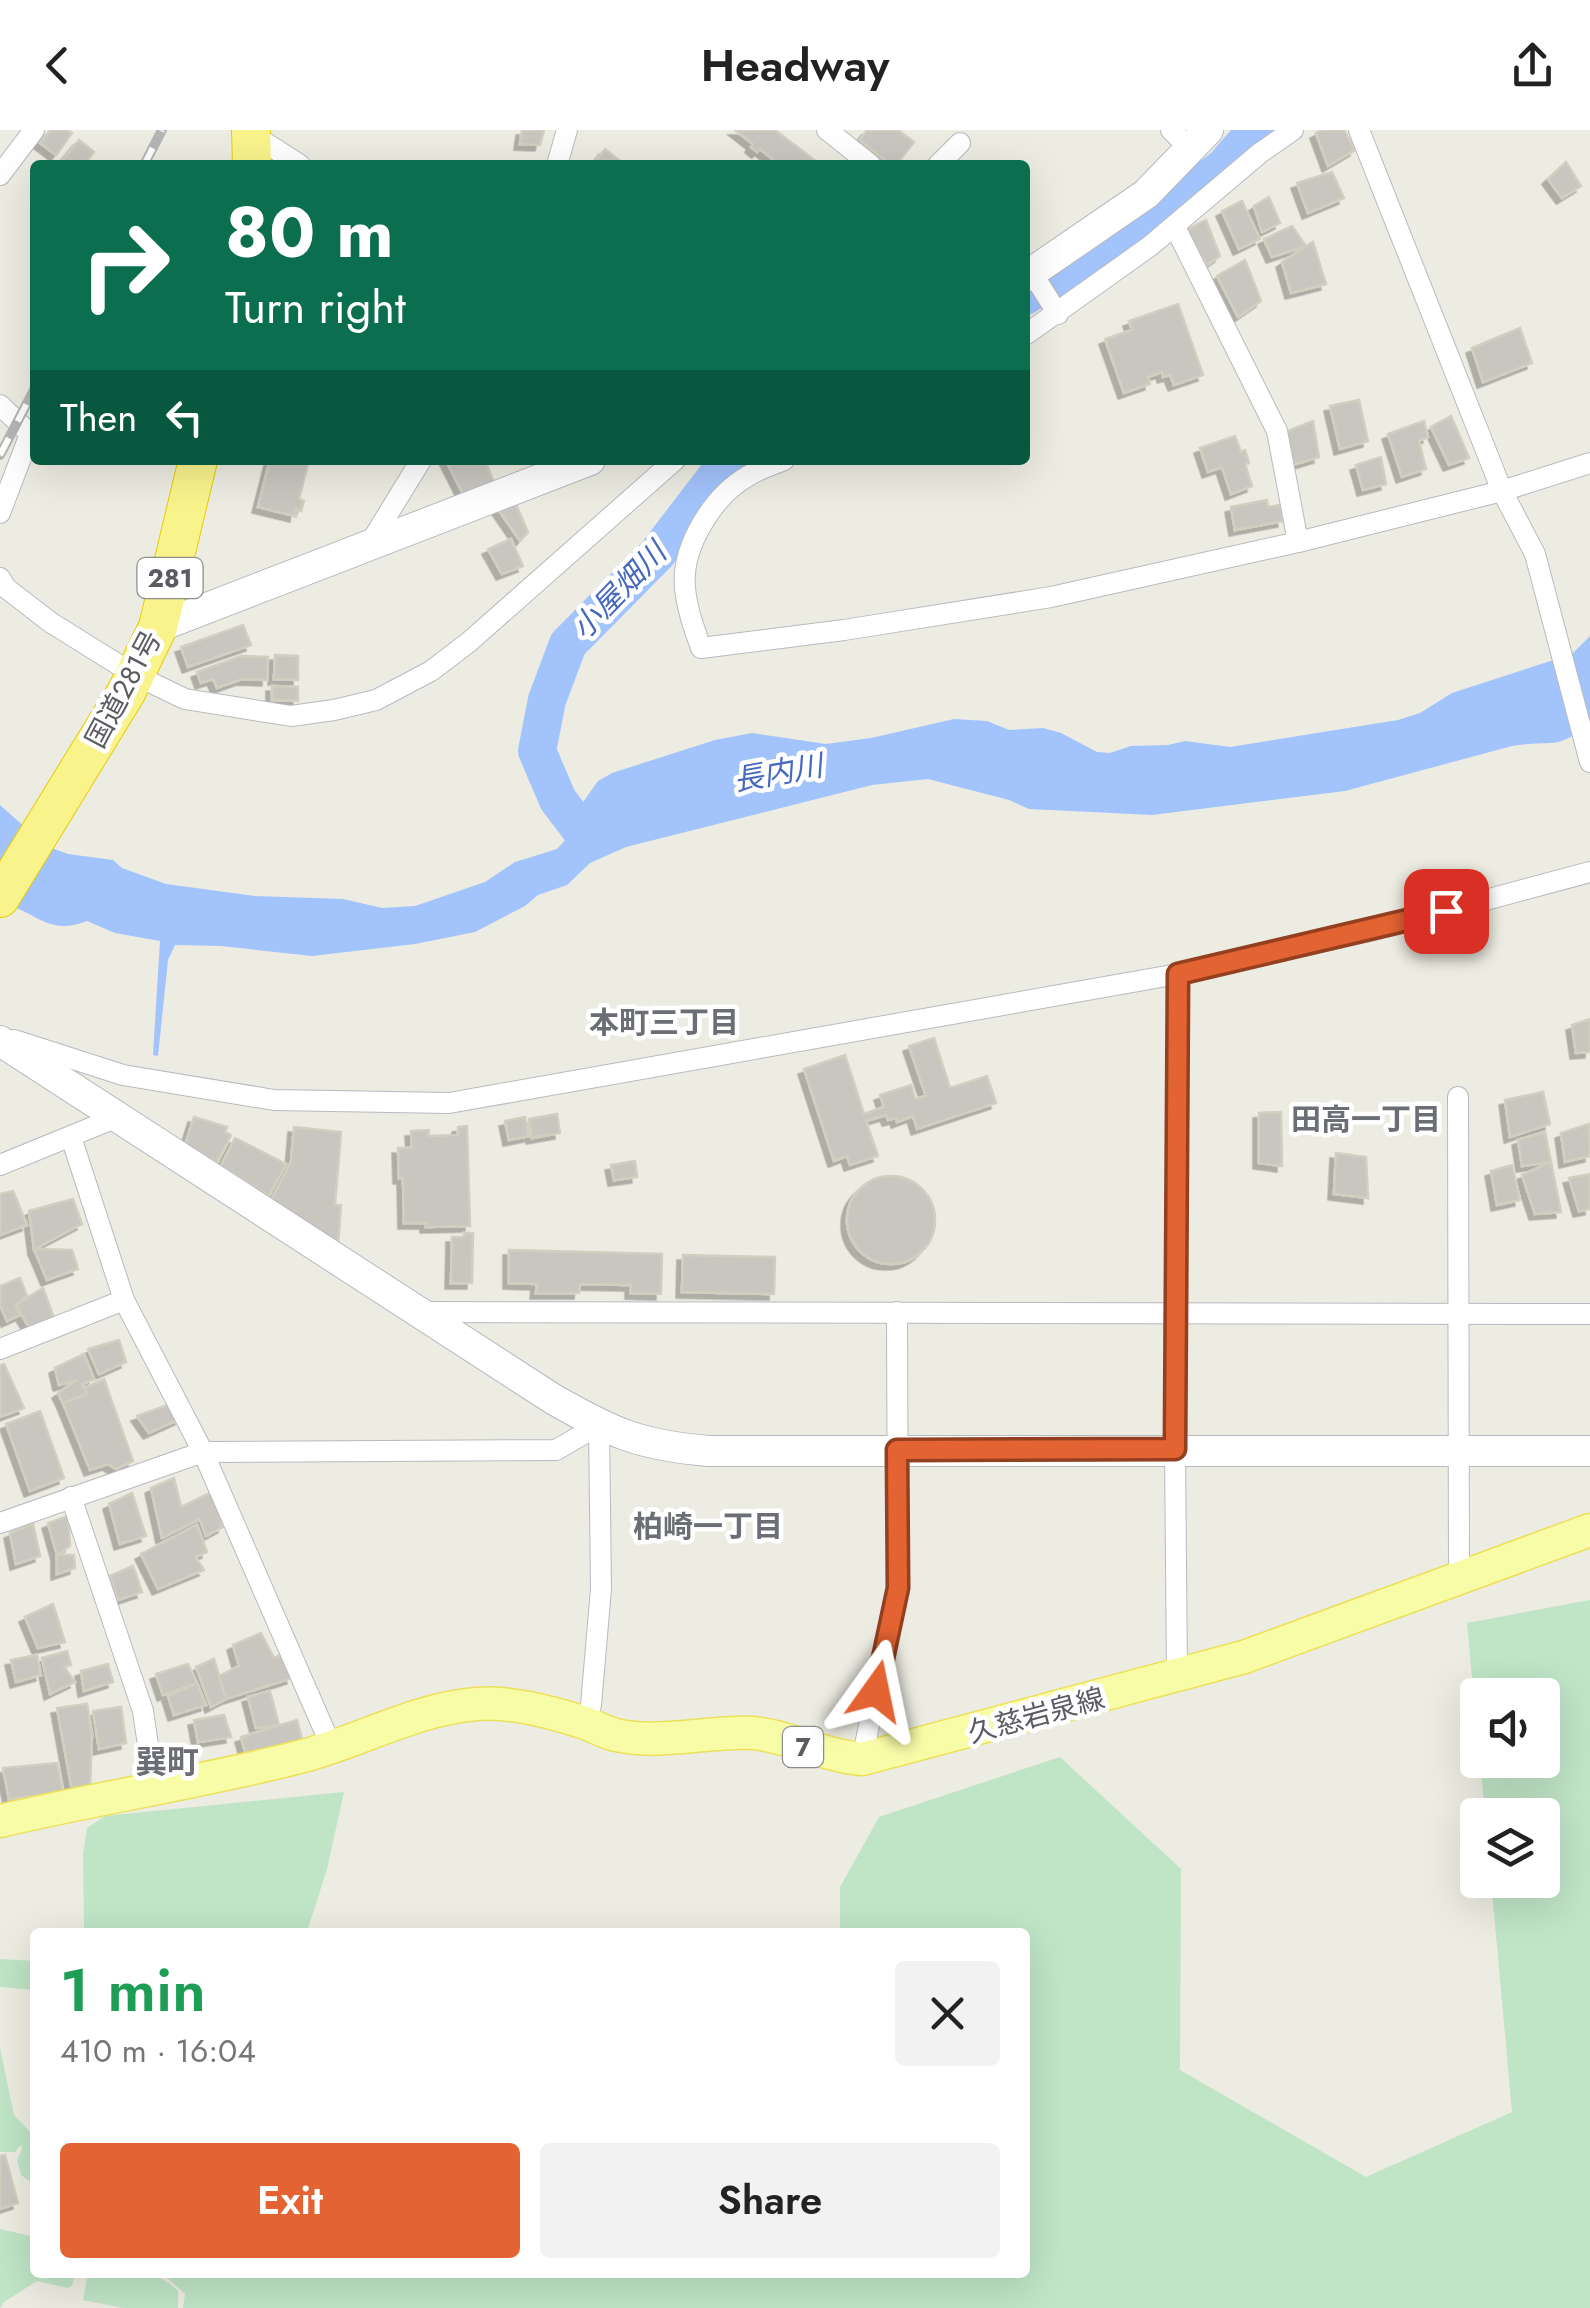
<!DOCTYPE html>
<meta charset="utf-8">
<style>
:root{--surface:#fff;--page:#f2f2f2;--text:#222;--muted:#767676;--accent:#e36332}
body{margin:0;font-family:Jost,"Noto Sans JP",sans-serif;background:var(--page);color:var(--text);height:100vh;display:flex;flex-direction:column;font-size:38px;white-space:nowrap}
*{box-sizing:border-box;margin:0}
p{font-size:32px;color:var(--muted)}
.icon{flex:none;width:55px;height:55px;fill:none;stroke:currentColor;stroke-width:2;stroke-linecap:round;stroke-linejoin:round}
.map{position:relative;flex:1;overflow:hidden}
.side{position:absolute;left:30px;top:1798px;width:1000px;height:350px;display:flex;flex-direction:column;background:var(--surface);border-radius:10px;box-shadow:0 10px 40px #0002}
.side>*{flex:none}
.banner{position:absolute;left:30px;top:30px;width:1000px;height:305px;border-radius:10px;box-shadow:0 10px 40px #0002;background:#0b6e4f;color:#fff;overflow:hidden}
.fabs{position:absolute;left:1460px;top:1548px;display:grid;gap:20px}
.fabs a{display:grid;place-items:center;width:100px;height:100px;border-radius:10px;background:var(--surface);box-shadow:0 10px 40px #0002;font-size:50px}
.pin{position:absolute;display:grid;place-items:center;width:85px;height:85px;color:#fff;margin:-42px;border-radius:20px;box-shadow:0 5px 15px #0006}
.me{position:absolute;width:110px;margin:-55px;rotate:12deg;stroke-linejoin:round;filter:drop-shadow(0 0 8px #0008)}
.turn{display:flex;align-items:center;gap:35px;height:210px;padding:0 30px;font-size:45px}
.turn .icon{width:130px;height:130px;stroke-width:2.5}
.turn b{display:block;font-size:70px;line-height:85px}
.then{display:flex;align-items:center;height:95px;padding:0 30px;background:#0003;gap:20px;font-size:38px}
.round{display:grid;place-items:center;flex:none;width:105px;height:105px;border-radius:10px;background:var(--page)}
.summary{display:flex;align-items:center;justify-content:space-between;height:170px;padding:0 30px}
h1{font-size:60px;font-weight:600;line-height:75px;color:#1e9e55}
.primary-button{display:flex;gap:20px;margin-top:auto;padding:20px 30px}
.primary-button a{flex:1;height:115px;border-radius:10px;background:var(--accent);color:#fff;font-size:40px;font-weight:600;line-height:115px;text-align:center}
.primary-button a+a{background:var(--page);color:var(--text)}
header{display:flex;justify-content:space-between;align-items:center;height:130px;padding:0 30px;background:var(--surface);font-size:45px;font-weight:600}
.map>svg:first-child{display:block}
</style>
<header><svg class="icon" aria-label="back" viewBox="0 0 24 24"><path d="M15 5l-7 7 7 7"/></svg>Headway<svg class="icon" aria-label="share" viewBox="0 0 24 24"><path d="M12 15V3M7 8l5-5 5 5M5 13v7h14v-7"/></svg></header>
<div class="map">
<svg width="1590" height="2178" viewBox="0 0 1590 2178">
<defs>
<filter id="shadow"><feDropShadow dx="-5.5" dy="5.5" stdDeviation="0" flood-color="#0004"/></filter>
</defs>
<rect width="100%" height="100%" fill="#edece2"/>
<g fill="#bfe4c6">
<path d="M1590,1470v708h-1407l2,-14 -23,-21 863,-1v-340h-185v-45l39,-70 181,-60 121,112 -1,201 186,107 146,-65 -21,-232h51v-65h-57l-5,-55h62v-65h-64l-1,38 -10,-110z"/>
<path d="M344,1662l-17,77 -20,63h-226l3,-4 -1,-74 4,-26 18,-12z"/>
<path d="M0,1829l35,2v29l-35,-3z"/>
<path d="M0,1918l14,67 21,22v48l-14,-10 -4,-15 5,-11 -1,-4 -6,7h-15z"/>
<path d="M0,2099l35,8v35l40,1 -3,13 -4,2 -31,-7 -33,21 -4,6z"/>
<path d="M88,2143c33,-1 65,-8 90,18v17h-55l-40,-8z"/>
</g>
<path fill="#a2c3fc" d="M1590,506v87c-34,29 -38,16 -78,23l-167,45 -193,24 -123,-6 -20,-9 -81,-21 -56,6 -246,62 -36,16 -23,22 -29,10 -13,11 -50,26 -60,12 -103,12 -91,-10 -46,-1 -7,15 -10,96 -5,-1 7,-114 -45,-8 -28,-12c-40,16 -51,-11 -87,-18v-98l46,41 22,8 45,6 9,8 44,16 89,12 88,3 39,9 33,-2 70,-24 30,-20 42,-13 12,-13 12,-31 17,-24 14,-8 103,-33 37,-7 74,11 45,-6 83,-19 33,2 22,9 34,-2 18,5 36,19 13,1 21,-7 37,-1 17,-4 45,6 168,-27 22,-7 32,-20 120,-39z"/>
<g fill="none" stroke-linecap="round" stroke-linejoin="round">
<g stroke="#a2c3fc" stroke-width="38">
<path d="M1025,166l138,-83 61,-46 32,-37"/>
<path d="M590,712l-32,-42 -21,-49 10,-51 21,-56 89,-90 72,-94"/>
</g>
</g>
<g fill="#c8c6bf" stroke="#d1cfc0" stroke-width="2.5" filter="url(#shadow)">
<path d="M50,0h18l4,3 -16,22 -16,-12z"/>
<path d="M522,0h22l-4,15 -20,-1z"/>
<path d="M735,0h40l43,33 -38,2 -20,-16 -3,3 -6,-5 2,-3z"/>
<path d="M867,0h31l16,12 -18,23h-5l-31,-25z"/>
<path d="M1322,0h22l11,20 -27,16 -12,-33z"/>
<path d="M79,10l15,12 -10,13h-17l-5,-4z"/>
<path d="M605,19l20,16h-32z"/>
<path d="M1566,32l15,24 -19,12 -14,-19z"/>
<path d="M1332,42l12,26 -36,15 -11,-30z"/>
<path d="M1269,67l11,26 -18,9 -8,-26z"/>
<path d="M1242,71l18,38 -21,10 -17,-38z"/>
<path d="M1206,90l14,36 -13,9 -21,-35z"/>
<path d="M1292,96l14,20 -34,11 -8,-18z"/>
<path d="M1313,112l13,42 -35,9 -9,-31z"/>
<path d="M1245,130l16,41 -23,16 -21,-41z"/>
<path d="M1178,174l25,71 -29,10 -4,-10 -7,2 -1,-5 -14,5 2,7 -26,9 -19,-54 27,-9 -3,-9z"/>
<path d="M1520,198l12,35 -49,19 -11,-34z"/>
<path d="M1359,270l9,41 -28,8 -10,-43z"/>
<path d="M1451,286l18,42 -20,7 -18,-38z"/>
<path d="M1313,291l6,36 -30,9 -4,-34z"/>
<path d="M1424,291l4,16 -9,4 7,28 -24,8 -14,-43z"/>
<path d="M1235,306l6,16 4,-2 4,13 -4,1 7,22 -21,8 -9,-27 -14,5 -8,-24z"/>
<path d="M1381,327l5,27 -23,6 -7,-25z"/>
<path d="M270,330h39l-10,39 5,2 -3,10 -5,-2 -1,7 -37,-9z"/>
<path d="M446,330h39l10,25 -31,11z"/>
<path d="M1267,370l1,7 12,-2 3,16 -48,9 -4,-23z"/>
<path d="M516,374l12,28 -8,9 -22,-32z"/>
<path d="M511,409l12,27 -21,8 -14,-25z"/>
<path d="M243,495l8,20 -63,22 -7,-20z"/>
<path d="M275,525l23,1v24l-24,-1z"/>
<path d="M241,526l27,1 -1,23 -25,-1 -25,9 -4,-9 -12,4 -4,-11z"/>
<path d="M272,556l26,1v14l-26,-1z"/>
<path d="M1590,889v33l-14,1 -4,-28z"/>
<path d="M934,908l16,50 37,-12 9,27 -79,26 -4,-13 -16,6 -1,-4 -8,2 -2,-5 -20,6 12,35 -28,9 -3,-9 -13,5 -30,-92 41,-14 19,59 20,-7 -4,-12 31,-10 4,14 11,-3 -17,-50z"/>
<path d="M1543,962l7,32 -40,13 -5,-37z"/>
<path d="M1281,982l1,54 -23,-3v-50z"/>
<path d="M557,984l3,19 -28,5 -3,-19z"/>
<path d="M194,987l33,10 -2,5 6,3 -14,27 -32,-17z"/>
<path d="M525,987l4,19 -20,4 -4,-19z"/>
<path d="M1589,994l1,32 -25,6 -4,-29z"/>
<path d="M467,996l3,100 -44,1v-4h-22l-1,-45h-4l-1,-30h14l-1,-17 18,-1v6l29,-1v-8z"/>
<path d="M294,997l47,5 -6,73h6l-3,40 -67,-44 20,-39z"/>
<path d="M1545,1002l6,30 -29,4 -4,-26z"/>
<path d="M235,1008l51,26 -17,32 -48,-30z"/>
<path d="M1336,1023l30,4 2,41 -34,-4z"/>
<path d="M635,1031l2,16 -23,3 -3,-15z"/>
<path d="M1551,1032l10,50 -26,2 -13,-39z"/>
<path d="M1512,1035l8,35 -23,5 -6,-34z"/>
<path d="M1590,1044v35l-11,2 -10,-33z"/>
<circle cx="891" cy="1090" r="44"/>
<path d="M13,1061l14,34 -27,10v-41z"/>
<path d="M73,1069l9,25 -48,25 -5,-38z"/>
<path d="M464,1103h9l-1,50h-21l1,-46h12z"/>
<path d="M34,1119l38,1 6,19 -31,11z"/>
<path d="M509,1120l153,4 -1,40 -30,-1v-8l-51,-1 -1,9h-43l1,-9 -28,-1z"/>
<path d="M683,1125l92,2 -1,37 -92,-2z"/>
<path d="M20,1148l7,18 -11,9 4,10 -13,6 -7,-16v-19z"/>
<path d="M43,1158l11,30 -24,11 -14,-24z"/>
<path d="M119,1210l7,22 -27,12 -11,-25z"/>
<path d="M84,1224l10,25 -12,5 6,10 -25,9 -5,-10 19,-13 -18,5 -4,-17z"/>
<path d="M4,1234l20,44 -24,9v-51z"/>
<path d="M104,1249l29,82 -17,8 -8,-5 -18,6 -27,-67 25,-9 -4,-6z"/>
<path d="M171,1274l9,15 -31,14 -12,-17z"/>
<path d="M40,1281l24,67 -34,13 -24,-67z"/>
<path d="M174,1348l7,29 31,-15 11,35 -17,9 -6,-17 -38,19 -11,-50z"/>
<path d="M132,1363l14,43 -26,8 -11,-40z"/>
<path d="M68,1386l2,30 -13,9 -9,-32z"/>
<path d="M33,1394l7,32 -24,8 -6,-31z"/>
<path d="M197,1395l10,27 -12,5 9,13 -46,19 -17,-35z"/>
<path d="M57,1425h17l1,13 -18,6z"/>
<path d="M133,1436l9,26 -24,8 -8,-24z"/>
<path d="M53,1474l12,38 -27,6 -13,-31z"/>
<path d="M261,1503l13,25 9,-4 9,24 -66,21 -9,-22 22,-11 -6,-21z"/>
<path d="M67,1521l4,14 -7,2 11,15 -25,12 -8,-36z"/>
<path d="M37,1525l4,20 -25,7 -5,-22z"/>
<path d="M214,1529l12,40 -15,8 -15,-40z"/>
<path d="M108,1534l5,18 -29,9 -3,-20z"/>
<path d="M188,1534l9,19 -34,12 -7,-21z"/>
<path d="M197,1553l9,22 -32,10 -6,-19z"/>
<path d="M270,1561l9,34 -23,3 -8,-31z"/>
<path d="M87,1574l5,30 -2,54 -18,2 -15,-82z"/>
<path d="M121,1577l5,36 -27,6 -6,-38z"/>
<path d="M224,1585l7,22 -33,5 -4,-22z"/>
<path d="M297,1590l6,23 -55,19 -7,-25z"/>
<path d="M57,1633l6,29 -54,7 -6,-31z"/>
<path d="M5,2025l13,48 -18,6v-53z"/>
</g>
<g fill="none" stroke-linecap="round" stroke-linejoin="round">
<defs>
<g id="street">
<path d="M827,0l44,35"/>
<path d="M1171,0l20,20"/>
<path d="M1359,0l143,361 33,63 55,208"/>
<path d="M252,4l48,31"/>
<path d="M557,35l10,-35"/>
<path d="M938,35l22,-22"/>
<path d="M0,45l34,-45"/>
<path d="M1175,97l102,204 21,111"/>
<path d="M1032,143l26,41"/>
<path d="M1025,205l125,-89 110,-93 33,-23"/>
<path d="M0,275l30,29 -30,79"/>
<path d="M784,330c-12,5 -25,9 -36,16 -35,20 -67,71 -63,112 2,21 9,40 16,60l143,-18 207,-33 247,-55 204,-51 88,-28"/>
<path d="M369,415l52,-85"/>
<path d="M0,448l6,10 44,34 85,53 50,24 106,17 43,-6 42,-10 55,-29 38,-29 206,-182"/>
<path d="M14,910l109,35 151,25 175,3 729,-129 196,-44 216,-58"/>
<path d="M1458,967l1,480"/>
<path d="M71,1007l53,163 79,152 129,296"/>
<path d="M0,1035l115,-47"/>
<path d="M422,1182l1168,2"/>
<path d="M0,1219l124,-49"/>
<path d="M71,1367l72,214 11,75"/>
<path d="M0,1393l203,-71 353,-2 43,-25"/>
<path d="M1177,1547l-2,-228 3,-475"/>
<path d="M585,1593l6,-18 10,-116 -2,-164"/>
<path d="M862,1629l36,-171 -1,-276"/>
</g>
<g id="secondary">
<path d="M1025,147l121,-83 62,-64"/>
<path d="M158,497l432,-167"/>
<path d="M0,911l553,358c60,34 85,46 156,52h881"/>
</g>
<path id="primary" d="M0,1691c101,-24 203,-39 303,-65 57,-15 115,-48 174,-52 35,-3 78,9 111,20 9,4 19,9 28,11 44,10 92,-4 136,-2 34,2 71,23 110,26l382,-102 346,-127"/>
<g id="highway">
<path d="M251,0l1,35"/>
<path d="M0,768l127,-207 31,-64 40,-167"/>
</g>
</defs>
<use href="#street" stroke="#b9bac0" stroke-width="22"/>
<use href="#secondary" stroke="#b7b9c0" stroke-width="32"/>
<use href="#primary" stroke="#ece05b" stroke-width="35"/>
<use href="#highway" stroke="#e6cd08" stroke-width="40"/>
<use href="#street" stroke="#fff" stroke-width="20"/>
<use href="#secondary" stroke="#fff" stroke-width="30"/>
<use href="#primary" stroke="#f9fca7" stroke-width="32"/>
<use href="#highway" stroke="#f9f38c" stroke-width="38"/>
<defs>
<g id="rail">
<path d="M144,35l18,-35"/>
<path d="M0,325l35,-67"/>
</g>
</defs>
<use href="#rail" stroke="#b5b5b6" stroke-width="10"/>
<use href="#rail" stroke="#fff" stroke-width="6" stroke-dasharray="19" stroke-linecap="butt"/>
</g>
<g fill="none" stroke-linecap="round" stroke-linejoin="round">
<defs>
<path id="route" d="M876,1561l22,-103 -1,-138 278,-1 3,-475 268,-63"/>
</defs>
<use href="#route" stroke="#944020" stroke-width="25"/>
<use href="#route" stroke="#e36332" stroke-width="18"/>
</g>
<g text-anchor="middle" stroke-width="9" stroke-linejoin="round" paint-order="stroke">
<g fill="#fff" stroke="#8c8d91" stroke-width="2.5">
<rect x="137.5" y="428" width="65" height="40" rx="8"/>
<rect x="783" y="1597" width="40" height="40" rx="8"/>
</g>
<g font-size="25" font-weight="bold" fill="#5a5c62">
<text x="170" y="457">281</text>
<text x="803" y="1626">7</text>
</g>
<g font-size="28" fill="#5a5c62" stroke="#fff">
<text transform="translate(123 559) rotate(-62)" y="10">国道281号</text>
<text transform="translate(1036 1585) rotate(-15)" y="10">久慈岩泉線</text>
</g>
<g font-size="30" font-style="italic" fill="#4669be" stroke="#fff">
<text transform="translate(619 461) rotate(-46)" y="10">小屋畑川</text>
<text transform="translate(778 643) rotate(-10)" y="10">長内川</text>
</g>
<g font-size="30" font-weight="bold" fill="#6b6e74" stroke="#fff">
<text x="664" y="903">本町三丁目</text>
<text x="1366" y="1000">田高一丁目</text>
<text x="708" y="1407">柏崎一丁目</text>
</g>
<g font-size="32" font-weight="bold" fill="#6b6e74" stroke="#fff">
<text x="167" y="1643">巽町</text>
</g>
</g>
</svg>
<div class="fabs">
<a><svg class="icon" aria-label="sound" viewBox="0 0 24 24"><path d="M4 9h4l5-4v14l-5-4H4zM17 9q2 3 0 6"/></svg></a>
<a><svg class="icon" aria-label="layers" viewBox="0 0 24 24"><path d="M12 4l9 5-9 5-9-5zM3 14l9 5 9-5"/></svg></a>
</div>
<div class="pin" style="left:1446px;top:781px;background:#d93025"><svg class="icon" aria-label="arrive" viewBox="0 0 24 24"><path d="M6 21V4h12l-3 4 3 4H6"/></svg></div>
<svg class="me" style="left:876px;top:1561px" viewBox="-20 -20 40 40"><path d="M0-17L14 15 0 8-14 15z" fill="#e36332" stroke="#fff" stroke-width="4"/></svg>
<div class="banner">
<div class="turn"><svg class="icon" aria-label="right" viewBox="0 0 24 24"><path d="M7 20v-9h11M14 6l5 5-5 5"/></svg><div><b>80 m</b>Turn right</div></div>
<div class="then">Then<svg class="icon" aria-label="left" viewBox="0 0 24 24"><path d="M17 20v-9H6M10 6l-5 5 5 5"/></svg></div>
</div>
<section class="side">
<div class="summary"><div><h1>1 min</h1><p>410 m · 16:04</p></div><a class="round"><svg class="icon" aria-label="close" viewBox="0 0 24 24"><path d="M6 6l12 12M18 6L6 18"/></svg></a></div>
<div class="primary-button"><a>Exit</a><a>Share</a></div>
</section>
</div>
